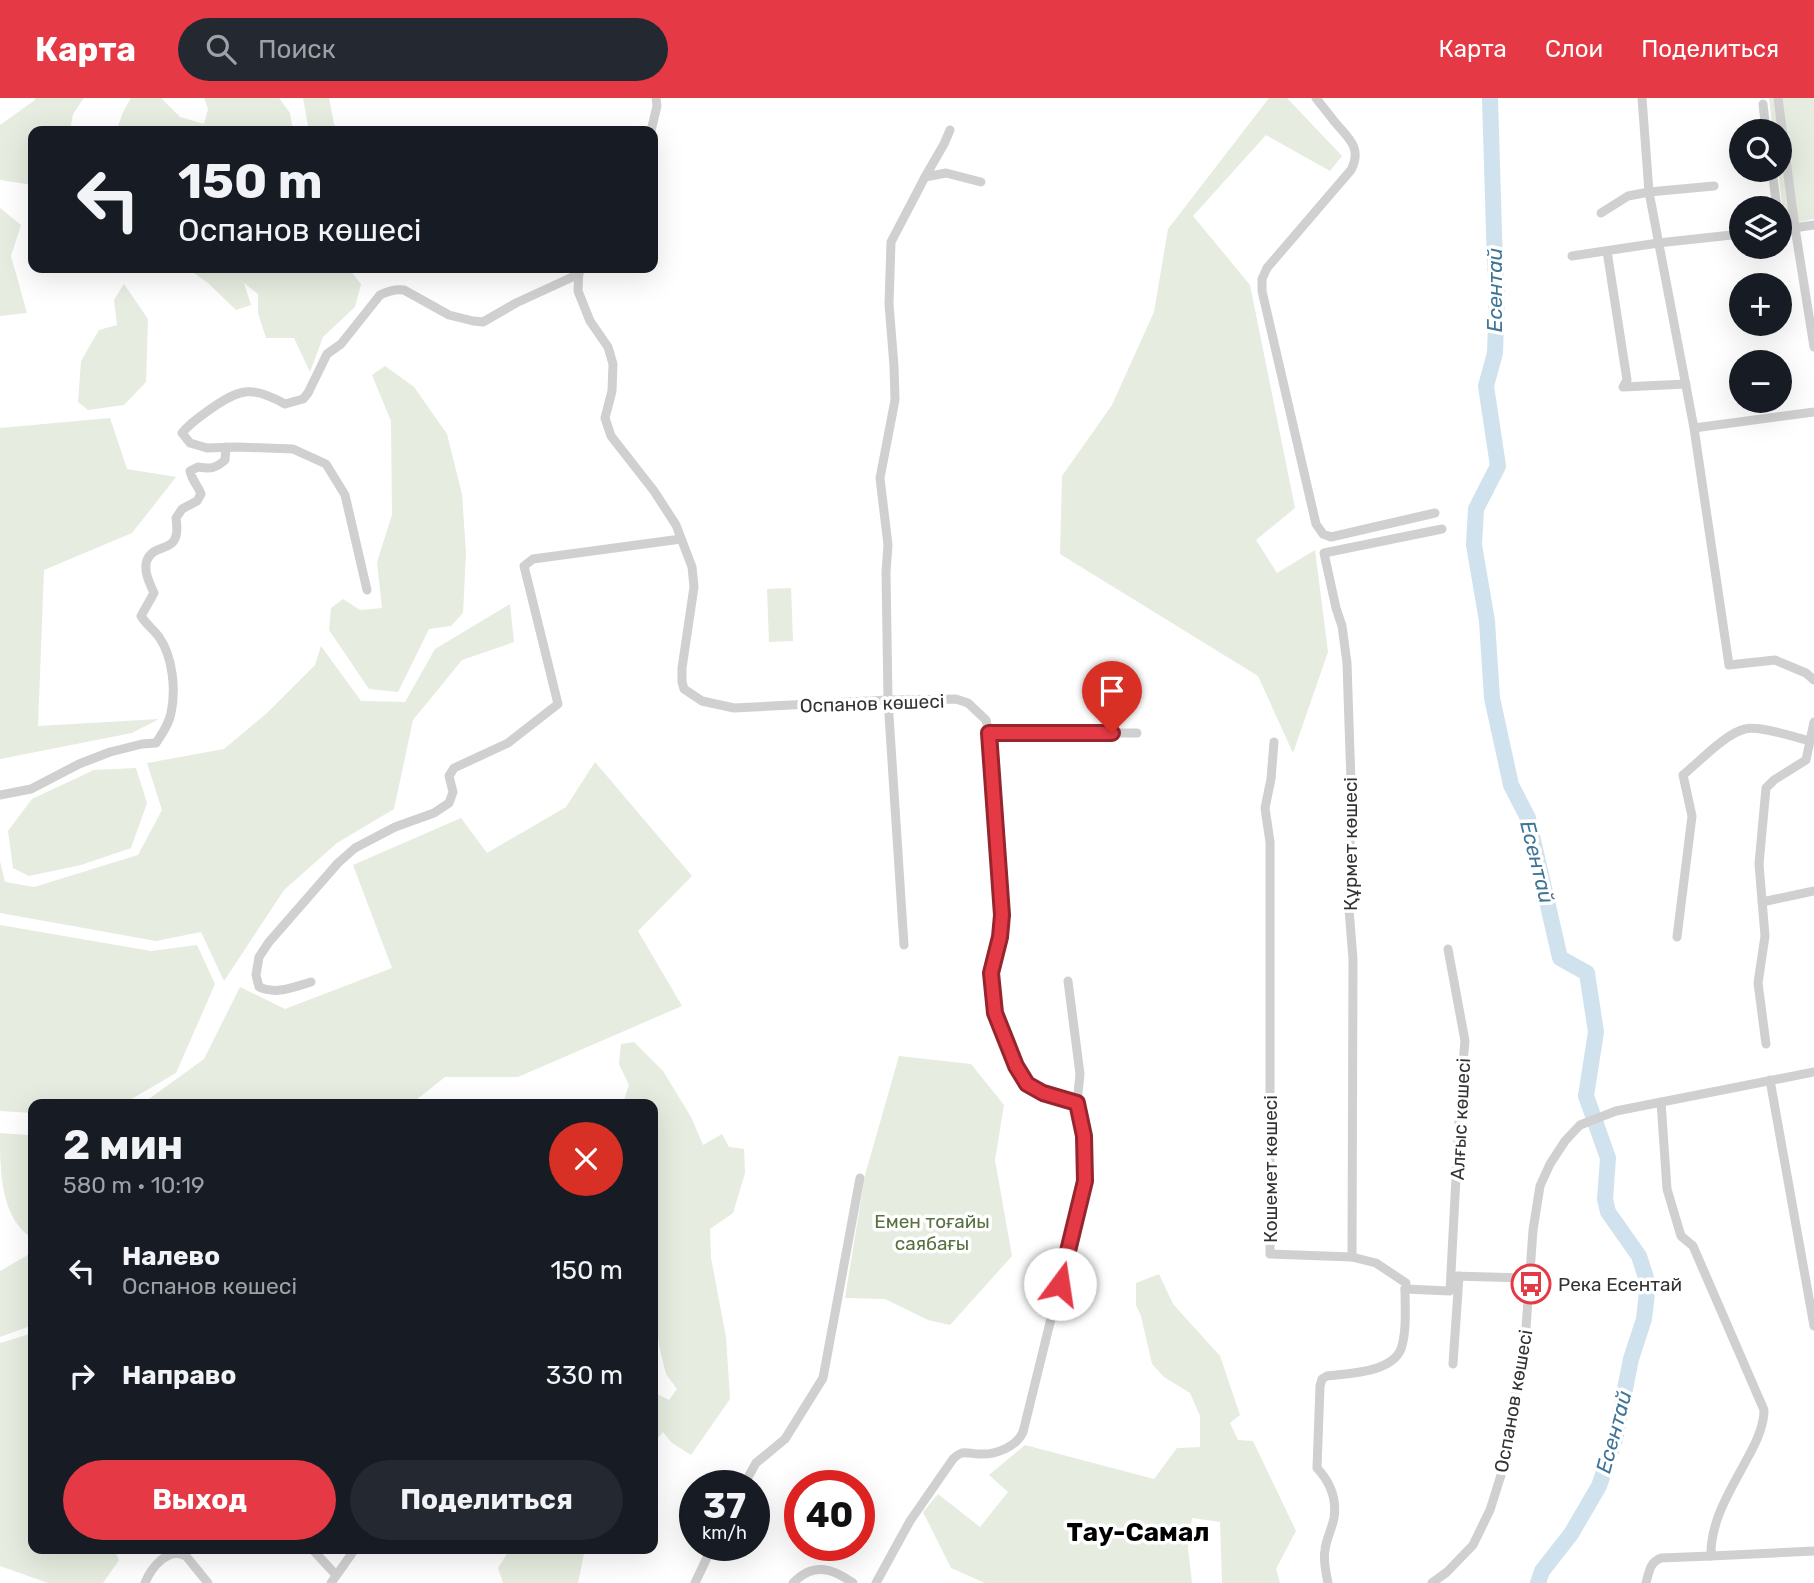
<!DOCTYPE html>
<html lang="ru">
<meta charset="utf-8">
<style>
:root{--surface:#171b24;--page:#242831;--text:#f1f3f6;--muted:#9ea1a6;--accent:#e63946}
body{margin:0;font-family:Rubik,sans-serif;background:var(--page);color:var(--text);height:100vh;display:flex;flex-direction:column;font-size:26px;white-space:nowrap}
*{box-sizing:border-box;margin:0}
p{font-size:23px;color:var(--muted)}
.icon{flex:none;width:38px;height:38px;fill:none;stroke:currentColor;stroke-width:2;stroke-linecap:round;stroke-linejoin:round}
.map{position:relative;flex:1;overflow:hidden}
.panel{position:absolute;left:28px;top:1001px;width:630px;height:455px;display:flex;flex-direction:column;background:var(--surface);border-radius:14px;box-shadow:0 7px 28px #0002}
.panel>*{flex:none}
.guide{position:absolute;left:28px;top:28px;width:630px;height:147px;border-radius:14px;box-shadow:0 7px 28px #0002;background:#171b24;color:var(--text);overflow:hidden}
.controls{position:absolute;left:1729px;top:21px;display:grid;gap:14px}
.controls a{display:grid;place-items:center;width:63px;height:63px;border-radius:50%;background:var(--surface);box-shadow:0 7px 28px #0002;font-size:35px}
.speed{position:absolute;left:679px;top:1372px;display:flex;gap:14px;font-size:35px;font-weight:700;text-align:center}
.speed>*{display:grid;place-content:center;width:91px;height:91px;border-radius:50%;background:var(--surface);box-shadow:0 7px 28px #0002;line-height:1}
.speed small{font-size:18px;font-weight:400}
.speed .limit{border:10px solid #d22;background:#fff;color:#111}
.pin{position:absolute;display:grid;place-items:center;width:60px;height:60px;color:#fff;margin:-72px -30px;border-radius:50% 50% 50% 0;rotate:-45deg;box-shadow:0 0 7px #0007}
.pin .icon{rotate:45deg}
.me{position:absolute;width:77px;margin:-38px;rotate:14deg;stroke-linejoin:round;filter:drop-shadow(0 0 5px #0008)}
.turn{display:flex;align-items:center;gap:24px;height:147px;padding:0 35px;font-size:32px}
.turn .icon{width:91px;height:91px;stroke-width:2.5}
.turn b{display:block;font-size:49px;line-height:60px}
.round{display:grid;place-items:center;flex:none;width:74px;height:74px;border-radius:37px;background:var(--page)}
.overview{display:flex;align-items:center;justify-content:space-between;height:119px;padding:0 35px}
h1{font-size:42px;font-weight:700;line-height:52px}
.cta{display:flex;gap:14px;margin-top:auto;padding:14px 35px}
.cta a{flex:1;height:80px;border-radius:42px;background:var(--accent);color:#fff;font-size:28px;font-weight:700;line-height:80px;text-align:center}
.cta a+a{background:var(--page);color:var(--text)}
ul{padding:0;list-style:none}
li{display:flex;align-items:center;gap:21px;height:105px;padding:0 35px}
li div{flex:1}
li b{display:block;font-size:26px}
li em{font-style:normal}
header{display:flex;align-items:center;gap:42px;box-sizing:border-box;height:98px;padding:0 35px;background:var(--accent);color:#fff}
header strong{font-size:33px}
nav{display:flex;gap:38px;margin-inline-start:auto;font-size:24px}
.search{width:490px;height:63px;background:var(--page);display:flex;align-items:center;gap:18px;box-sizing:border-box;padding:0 24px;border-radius:38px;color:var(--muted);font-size:26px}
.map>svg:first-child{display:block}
</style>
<header>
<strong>Карта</strong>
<div class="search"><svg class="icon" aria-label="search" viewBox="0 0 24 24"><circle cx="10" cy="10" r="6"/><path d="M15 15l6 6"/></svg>Поиск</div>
<nav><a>Карта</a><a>Слои</a><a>Поделиться</a></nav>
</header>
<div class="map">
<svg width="1814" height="1485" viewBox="0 0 1814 1485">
<rect width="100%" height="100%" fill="#fff"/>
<g fill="#e6ecdf">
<path d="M35,0h49l-11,16 -3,17h-37v54l-33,-5v-55l35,-25z"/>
<path d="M131,0h30l19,19 24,7 4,-15 -4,-11h75l11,15 3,18h-177l8,-21z"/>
<path d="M303,0h26l5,26 3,7h-28z"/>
<path d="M1269,0h18l55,58 -12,15 -64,-36 -73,81 57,69 45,223 -39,32 21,33 38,-23 13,102 -35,101 -35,-77 -198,-122 2,-78 50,-71 42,-93 14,-83z"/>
<path d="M1769,0h45v121l-15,3 -15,1 -6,-53h2v-39h-7z"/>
<path d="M0,110l21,17 -10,31 16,57 -27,3z"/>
<path d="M187,170h161l13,16 -6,23 -32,30 -13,35 -16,-34h-28l-8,-25v-19l-14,-11 7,22 -15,5 -28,-27z"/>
<path d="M124,186l24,35 -2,63 -22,23 -36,5 -10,-8 3,-41 18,-31 18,-5 -3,-25z"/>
<path d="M385,268l29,21 33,47 15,60 4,59 -3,60 -12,13 -22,3 -31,63 -29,-3 -40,-59 2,-22 12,-9 17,11 22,-2 -5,-46 15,-47 -1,-94 -19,-46z"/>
<path d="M110,320l17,51 49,8 -44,56 -88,37 -6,156 121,-7 -27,14 -132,26v-331z"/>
<path d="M791,490l2,53 -24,1 -2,-53z"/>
<path d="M510,506l4,38 -52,18 -49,60 -19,89 -57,34 -53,47 -60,91 -23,-49 -45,9 -156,-28v-52l5,21 29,5 104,-32 24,-45 -15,-47 77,-14 43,-36 48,-48 6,-19 40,55 44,1 30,-53z"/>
<path d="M595,664l97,114 -54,55 44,75 -164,71h-73l-34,27h-269l62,-45 36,-72 45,22 107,-41 -39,-103 108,-47 26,35 79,-46z"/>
<path d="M136,670l11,35 -16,45 -50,17 -52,11 -16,-8 -5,-37 24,-32 62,-29z"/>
<path d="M0,827l151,26 46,-6 18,39 -39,89 -53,31h-90v9l-33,-2z"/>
<path d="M634,944l29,29 28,46 12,28 19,-11 7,13 15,2 1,24 -12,40 -23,16 1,29 15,79 4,62 -39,56 -19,-12 -9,-11 -10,12v-52l16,8 8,-11 -11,-15 -7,-28 -3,-29 -3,-2v-211h-30v-1l6,-18 -10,-21 2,-20z"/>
<path d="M899,958l72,8 33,41 -9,55 17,96 -62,69 -22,-5 -43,-21 -40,-1 20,-123z"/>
<path d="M0,1035l27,2 6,3v101c-33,-21 -33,-68 -33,-106z"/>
<path d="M33,1154v73l-33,12v-66z"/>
<path d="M1159,1176l14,30 47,52 20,59 -10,8 8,17 15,1 43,90 -20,38 4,14h-58l-2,-61 -28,-4 -4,30 4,35h-207l-34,-15 -28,-56 15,-18 42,33 28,-35 -19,-17 36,-30 129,34 23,-31 23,-1v-31l-10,-23 -26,-16 -12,-13 -11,-48 -5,-11v-22z"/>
<path d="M33,1235v216h81l5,11 -16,23h-55l-48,-17v-223z"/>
<path d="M510,1451h75l-7,34h-75l-5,-15z"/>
</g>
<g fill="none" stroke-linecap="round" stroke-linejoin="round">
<path stroke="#cfe2ee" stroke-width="16" d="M1490,0l5,166 2,29 -2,60 -9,33 12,80 -22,43 -2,36 13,76 5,77 19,87 17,33 32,140 27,15 9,59 -10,64 22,62 -3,41 3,13 31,44 9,28 -4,35 -13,40 -16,80 -16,47 -28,48 -29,37 -4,12"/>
<g stroke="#d0d0d0" stroke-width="9">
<path d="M1316,0c6,8 12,15 18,23 13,16 29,26 17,49l-84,98 -5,11v12l54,233 7,10 8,3 104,-24"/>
<path d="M1642,0l7,94 45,236 35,237 46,-5 31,13 8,7"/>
<path d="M1778,0l17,130 19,119"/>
<path d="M1763,6l3,27"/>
<path d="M651,33l6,-25 -1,-8"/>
<path d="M1772,72l5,38"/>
<path d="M925,79l19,-33 6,-14"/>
<path d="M1601,115l27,-17 21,-4 65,-6"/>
<path d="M1780,132l34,-5"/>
<path d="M1607,153l20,129 -4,7 63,-3"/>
<path d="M1572,158l86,-13 83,-9"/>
<path d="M579,170l-1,23 12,30 18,26 5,17 -1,27 -7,27 6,18 43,55 22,34 16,42 2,20 -12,81v14l2,7 18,12 32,7 154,-8 68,-1 12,4 18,17 3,13 13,182 -2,22 -9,36 4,40 21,53 11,18 16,9 34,10 7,33 1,45 -62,251c-7,15 -27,23 -44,22 -5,0 -12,-2 -17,-1 -4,1 -6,3 -9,6l-43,62 -34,62"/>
<path d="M1694,330l120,-16"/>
<path d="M367,492l-22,-95 -19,-31 -33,-15 -56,-2 -30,1 -17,-5 -8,-10c9,-11 19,-17 30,-25 29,-20 41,-22 73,-4l18,-5 5,-6 19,-39 14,-10 39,-49c8,-4 15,-6 24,-5l45,25 24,6 10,1 33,-19 63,-29"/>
<path d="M989,635h148"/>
<path d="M1274,644l-3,37 -6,29 5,34v412l82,3 24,6 30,20 -1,6 45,2 11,-207 4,-43 -17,-92"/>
<path d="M0,697l31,-6 48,-25 31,-12 32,-8 14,-1c6,-9 13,-19 15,-30 5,-23 2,-56 -12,-76 -6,-8 -13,-13 -18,-21l13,-23c-4,-9 -11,-22 -7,-33 9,-20 35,-3 29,-42l6,-9 15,-8 4,-7c-3,-9 -9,-13 -11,-23l8,-4c12,2 17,2 27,-7l1,-13"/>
<path d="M1762,804l52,-11"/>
<path d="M1677,839l15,-121 -9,-41c16,-13 43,-42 62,-46 14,-4 49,8 65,12"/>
<path d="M904,847l-16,-245 -2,-128 2,-27 -8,-67 15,-78 -1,-34 -5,-62 2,-62 34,-65 21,-4 35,9"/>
<path d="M1068,883l12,93 -3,29"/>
<path d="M311,884c-18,5 -34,13 -52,5l-3,-12 3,-18 10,-15 69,-79 17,-15 40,-21 39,-14 15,-10 4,-11 -4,-16 5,-8 54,-25 50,-39 -34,-138 9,-7 148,-20"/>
<path d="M1766,946l-8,-61 7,-47 -6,-72 7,-76 8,-8 32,-20 8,-38"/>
<path d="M1770,982l44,246"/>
<path d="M1352,1159l1,-298 -4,-50 2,-128 -2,-57 -2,-61 -5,-37 -6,-18 -12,-55 118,-24"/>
<path d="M1453,1178l76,2"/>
<path d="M1453,1266l6,-88"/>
<path d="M743,1388l13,-23 29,-24 38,-61 37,-200"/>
<path d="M312,1451l24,26"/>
<path d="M1711,1458l103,-5"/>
<path d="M145,1485c6,-15 23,-37 41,-27l22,27"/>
<path d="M331,1485l24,-34"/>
<path d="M695,1485l18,-38"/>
<path d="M793,1485c20,-21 39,-15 60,0"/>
<path d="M1328,1485c-2,-10 -5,-22 -3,-33 1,-11 7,-21 9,-32 3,-19 -4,-36 -17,-50l3,-82 2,-7 5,-3c22,-3 64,-3 74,-27 6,-17 4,-43 4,-60"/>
<path d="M1432,1485l15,-11 26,-27 17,-35 12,-38 23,-130 8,-112 7,-44 10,-22 15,-23 15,-16 36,-14 198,-39"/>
<path d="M1646,1485c3,-11 4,-21 15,-25l50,-2c-1,-36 21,-68 37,-99 8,-14 16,-31 16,-47l-71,-164 -12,-10 -14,-47 -6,-87"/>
</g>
</g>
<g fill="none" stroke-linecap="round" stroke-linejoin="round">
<defs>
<path id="route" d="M1060,1186l25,-103 -1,-45 -7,-33 -34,-10 -16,-9 -11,-18 -21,-53 -4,-40 9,-36 2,-22 -13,-182h123"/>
</defs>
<use href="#route" stroke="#96252e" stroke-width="18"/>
<use href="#route" stroke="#e63946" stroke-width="12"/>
</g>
<defs>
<symbol id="bus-ring" viewBox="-11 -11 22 22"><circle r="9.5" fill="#fff" stroke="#e63946" stroke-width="1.5"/><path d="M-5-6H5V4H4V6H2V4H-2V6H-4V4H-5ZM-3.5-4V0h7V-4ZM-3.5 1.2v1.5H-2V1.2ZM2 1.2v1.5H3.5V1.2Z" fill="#e63946"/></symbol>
</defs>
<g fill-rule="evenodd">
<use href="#bus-ring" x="1509" y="1164" width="44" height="44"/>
</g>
<g text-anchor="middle" stroke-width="7" stroke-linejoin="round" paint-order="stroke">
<g font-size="19" fill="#333" stroke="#fff">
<text transform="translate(872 605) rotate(-2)" y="7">Оспанов көшесі</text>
<text transform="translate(1350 746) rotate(-90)" y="7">Құрмет көшесі</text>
<text transform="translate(1460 1021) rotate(-87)" y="7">Алғыс көшесі</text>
<text transform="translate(1270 1071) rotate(-90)" y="7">Кошемет көшесі</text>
<text transform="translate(1513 1303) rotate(-80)" y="7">Оспанов көшесі</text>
</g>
<g font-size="19" fill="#56703f" stroke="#fff">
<text x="932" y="1130">Емен тоғайы<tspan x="932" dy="22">саябағы</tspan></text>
</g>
<g font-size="19" fill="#333" stroke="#fff" text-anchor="start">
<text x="1558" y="1193">Река Есентай</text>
</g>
<g font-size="21" font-style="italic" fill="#3f7597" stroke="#fff">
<text transform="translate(1495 192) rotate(-90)" y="7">Есентай</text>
<text transform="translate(1537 764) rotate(76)" y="7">Есентай</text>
<text transform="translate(1614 1334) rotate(-75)" y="7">Есентай</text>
</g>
<g font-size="26" font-weight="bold" fill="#000" stroke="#fff">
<text x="1138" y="1443">Тау-Самал</text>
</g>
</g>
</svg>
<div class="controls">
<a><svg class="icon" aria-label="search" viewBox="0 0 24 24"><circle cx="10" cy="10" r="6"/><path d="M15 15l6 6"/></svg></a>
<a><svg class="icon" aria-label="layers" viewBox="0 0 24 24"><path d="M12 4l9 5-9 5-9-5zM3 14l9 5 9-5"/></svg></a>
<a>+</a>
<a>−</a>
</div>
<div class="speed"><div>37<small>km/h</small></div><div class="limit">40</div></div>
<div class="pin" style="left:1112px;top:635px;background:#d93025"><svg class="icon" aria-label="arrive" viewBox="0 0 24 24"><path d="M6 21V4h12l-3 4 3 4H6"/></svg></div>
<svg class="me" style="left:1060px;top:1186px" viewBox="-20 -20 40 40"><circle r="19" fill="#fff"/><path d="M0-13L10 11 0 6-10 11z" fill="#e63946"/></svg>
<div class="guide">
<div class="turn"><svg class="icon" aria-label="left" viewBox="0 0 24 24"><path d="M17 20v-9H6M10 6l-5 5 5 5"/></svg><div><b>150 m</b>Оспанов көшесі</div></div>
</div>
<section class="panel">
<div class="overview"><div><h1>2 мин</h1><p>580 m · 10:19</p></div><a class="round" style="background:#d93025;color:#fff"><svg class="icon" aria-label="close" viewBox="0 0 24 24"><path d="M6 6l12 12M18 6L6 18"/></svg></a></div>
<ul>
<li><svg class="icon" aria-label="left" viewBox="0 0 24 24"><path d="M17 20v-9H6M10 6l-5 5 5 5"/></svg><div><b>Налево</b><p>Оспанов көшесі</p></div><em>150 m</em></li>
<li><svg class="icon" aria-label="right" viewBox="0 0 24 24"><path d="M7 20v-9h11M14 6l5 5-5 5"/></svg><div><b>Направо</b></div><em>330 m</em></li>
</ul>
<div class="cta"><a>Выход</a><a>Поделиться</a></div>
</section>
</div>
